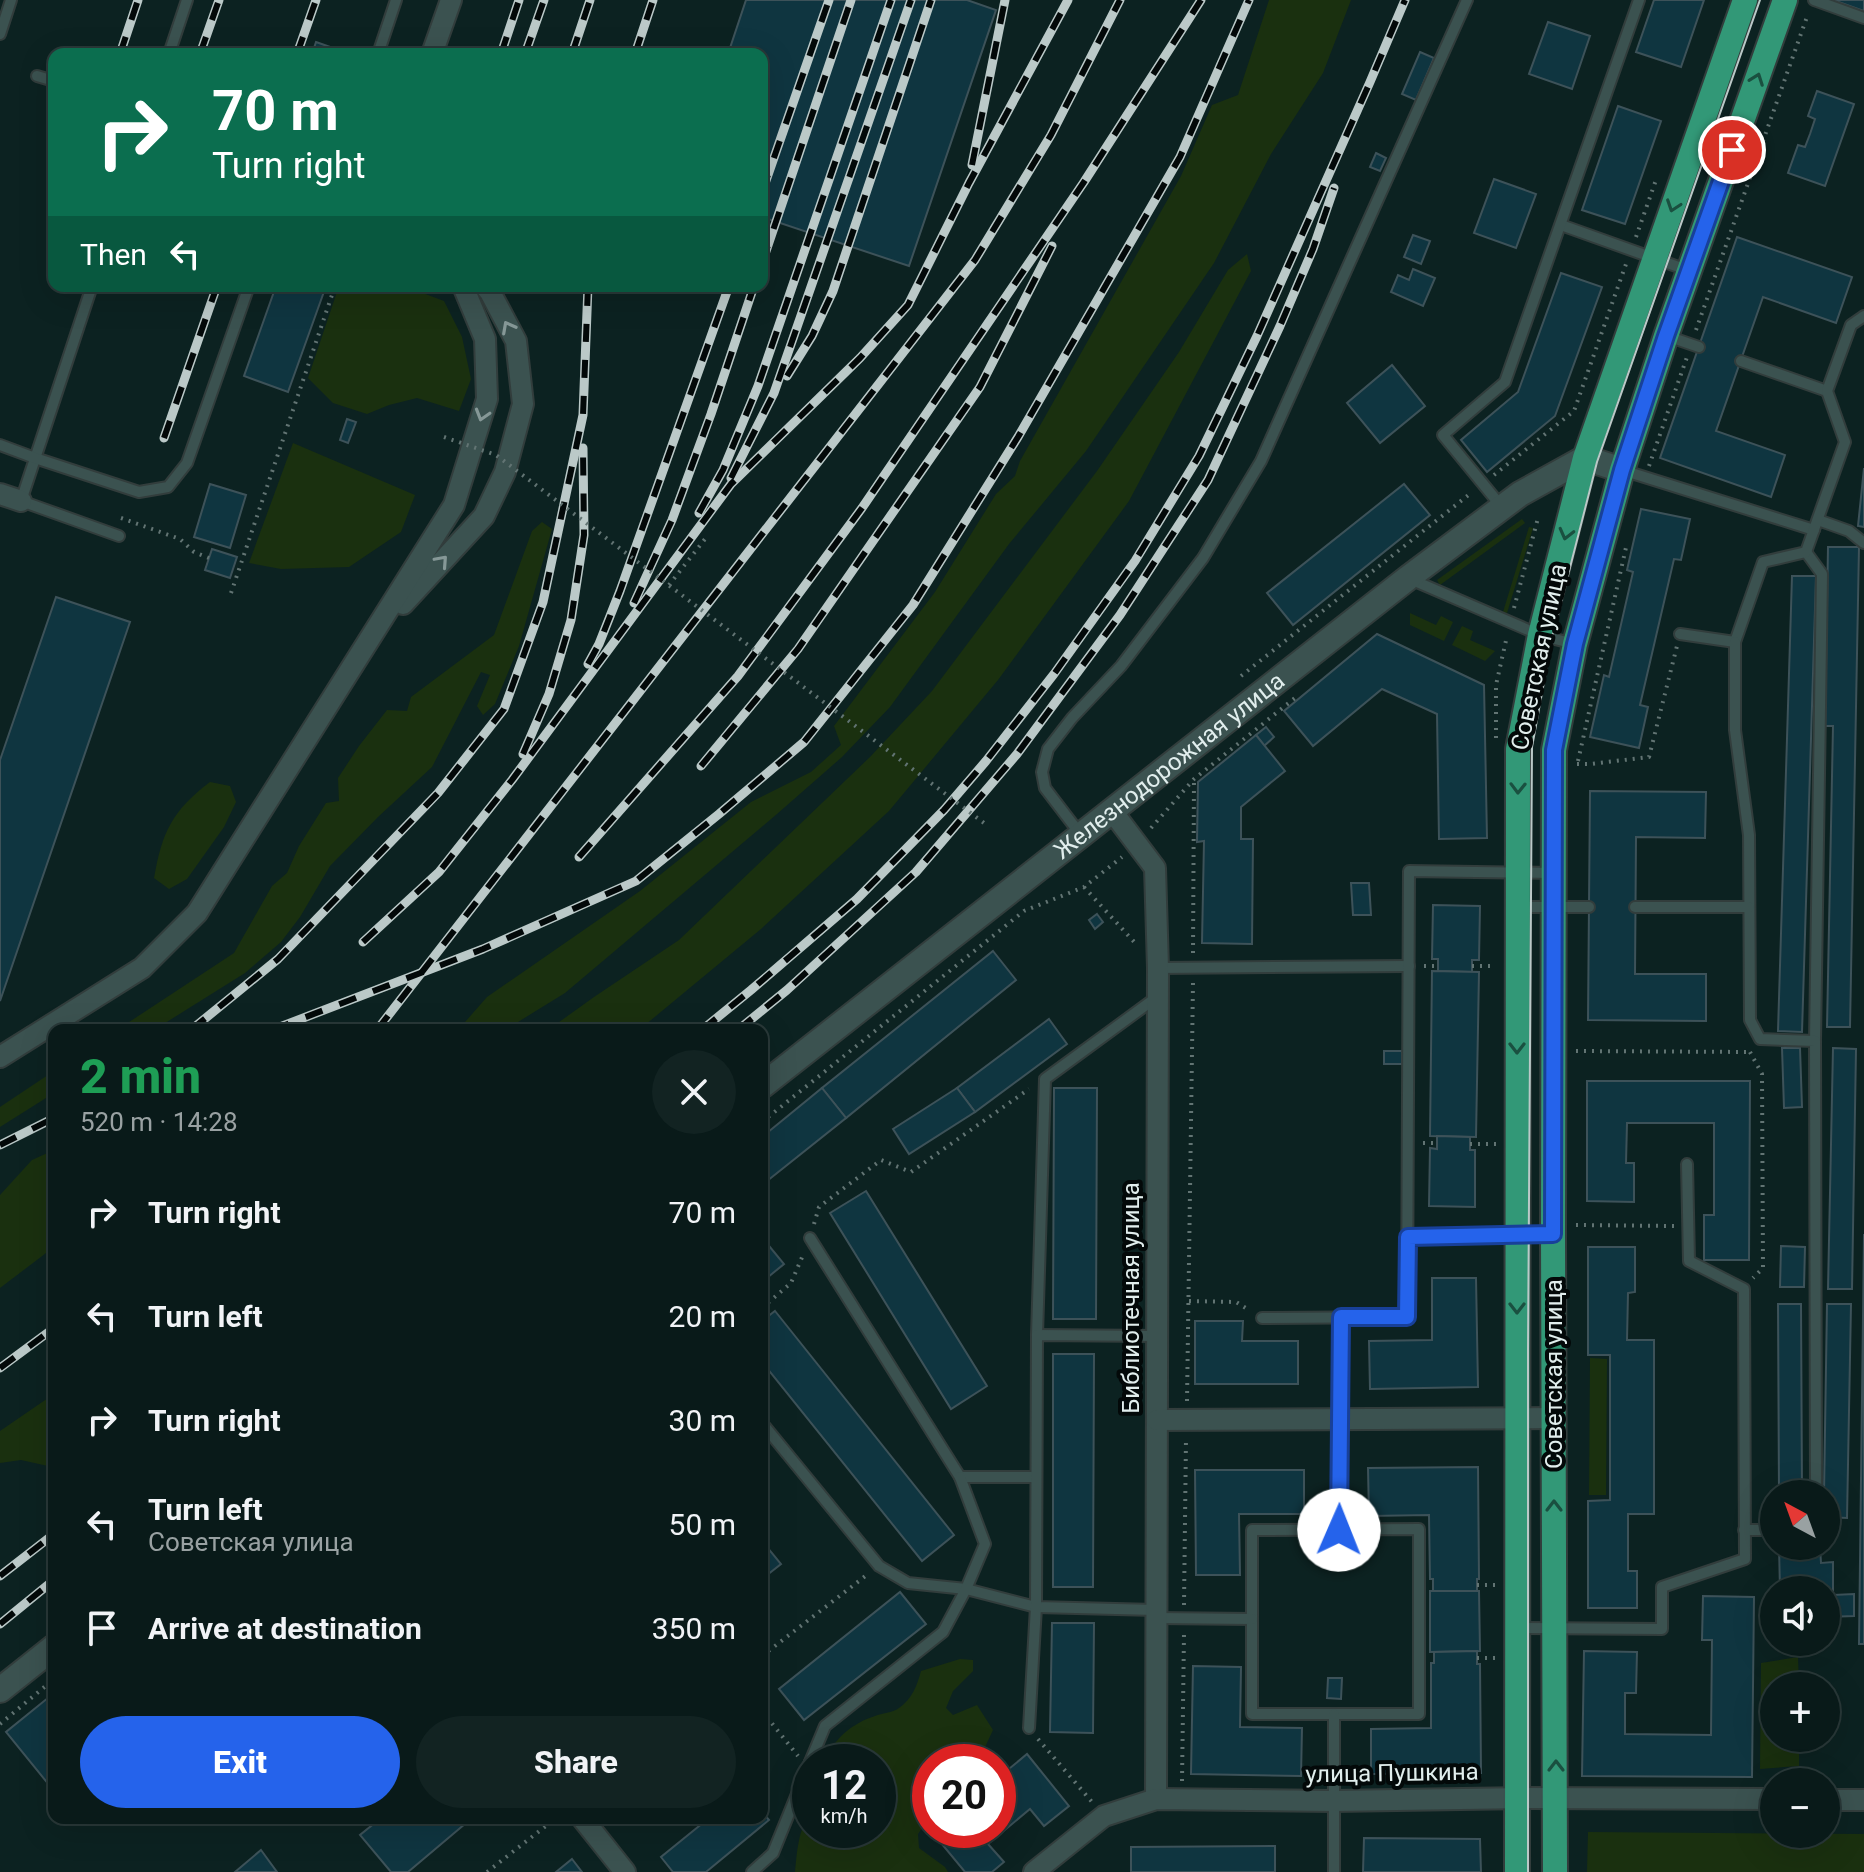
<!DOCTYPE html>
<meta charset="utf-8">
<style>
:root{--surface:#091a19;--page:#122322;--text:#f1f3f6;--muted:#99a1a2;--line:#293838;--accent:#2563eb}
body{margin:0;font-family:Roboto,sans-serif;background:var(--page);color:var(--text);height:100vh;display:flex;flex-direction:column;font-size:30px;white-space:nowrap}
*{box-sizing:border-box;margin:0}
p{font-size:26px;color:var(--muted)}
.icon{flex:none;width:44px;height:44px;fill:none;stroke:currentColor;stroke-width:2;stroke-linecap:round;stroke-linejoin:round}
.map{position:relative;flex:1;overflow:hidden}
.side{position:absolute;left:48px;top:1024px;width:720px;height:800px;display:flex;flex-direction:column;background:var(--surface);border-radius:16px;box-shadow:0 8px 32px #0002,0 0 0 2px var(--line)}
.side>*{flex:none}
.top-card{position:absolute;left:48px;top:48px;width:720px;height:244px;border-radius:16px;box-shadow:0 8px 32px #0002,0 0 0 2px var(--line);background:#0b6e4f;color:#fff;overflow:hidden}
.needle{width:52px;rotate:319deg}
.controls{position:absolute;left:1760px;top:1480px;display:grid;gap:16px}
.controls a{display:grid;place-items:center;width:80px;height:80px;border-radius:50%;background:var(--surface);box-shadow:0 8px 32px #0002,0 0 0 2px var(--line);font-size:40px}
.speed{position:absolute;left:792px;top:1744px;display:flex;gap:16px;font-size:40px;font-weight:700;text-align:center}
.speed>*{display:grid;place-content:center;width:104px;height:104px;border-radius:50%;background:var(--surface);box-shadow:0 8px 32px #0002,0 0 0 2px var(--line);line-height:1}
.speed small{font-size:20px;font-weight:400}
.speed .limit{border:12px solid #d22;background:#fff;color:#111}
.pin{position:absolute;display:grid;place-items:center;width:68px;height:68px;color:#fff;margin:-34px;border:4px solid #fff;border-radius:50%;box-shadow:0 2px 8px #0007}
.me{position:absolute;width:88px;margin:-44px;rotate:1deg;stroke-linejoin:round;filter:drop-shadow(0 0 6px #0008)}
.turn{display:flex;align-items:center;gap:28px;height:168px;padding:0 32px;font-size:36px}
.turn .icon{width:104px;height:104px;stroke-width:2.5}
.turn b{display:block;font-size:56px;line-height:68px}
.then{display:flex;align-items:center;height:76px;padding:0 32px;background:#0003;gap:16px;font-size:30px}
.round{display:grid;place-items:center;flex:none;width:84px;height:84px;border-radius:42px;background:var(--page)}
.head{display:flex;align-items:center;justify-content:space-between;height:136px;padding:0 32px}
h1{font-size:48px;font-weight:800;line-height:60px;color:#1e9e55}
.button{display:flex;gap:16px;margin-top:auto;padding:16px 32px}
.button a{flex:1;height:92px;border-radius:48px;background:var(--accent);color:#fff;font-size:32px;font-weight:800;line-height:92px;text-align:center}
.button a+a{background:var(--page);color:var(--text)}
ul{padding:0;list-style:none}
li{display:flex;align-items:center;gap:24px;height:104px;padding:0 32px}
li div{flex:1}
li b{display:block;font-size:30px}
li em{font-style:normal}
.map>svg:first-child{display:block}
</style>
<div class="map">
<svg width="1864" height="1872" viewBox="0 0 1864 1872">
<rect width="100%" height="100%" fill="#0c2221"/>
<g fill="#1a300f">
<path d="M1269,0h82l-28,73 -52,81 -57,109 -128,188 -77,93 -119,163 -48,50 -65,57 -212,179 -60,37h-47l29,-33 153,-106 111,-89 60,-30 30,-27 -7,-19 101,-134 61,-98 19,-18 5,-15 161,-285 31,-71 26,-10z"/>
<path d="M1247,254l4,17 -122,230 -131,179 -109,131 -128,118 -122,101h-91l46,-33 85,-57 191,-183 62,-66 165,-220 82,-119 49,-82z"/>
<path d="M339,286h65l40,15 18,36 9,42 -12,32 -42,-13 -28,7 -22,9 -34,-11 -25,-25z"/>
<path d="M293,443l122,52 -14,37 -52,35 -68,2 -32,-6z"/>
<path d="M1522,519l3,4 -85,62 -3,-5z"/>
<path d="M542,522l10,7 -33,117 -24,58 -12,11 -6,-9 13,-31 -9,-3 -49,95 -54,50 -48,49 -30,51 -19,25 -36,31 -91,57h-37l117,-77 38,-67 15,-13 12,-27 27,-43 13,-2 -1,-23 21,-32 28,-36 20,1 4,-14 83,-62 38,-104z"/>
<path d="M1529,527l4,1 -26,85 -4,-1z"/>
<path d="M1410,613l26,12 5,-9 12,6 -9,19 -34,-16z"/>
<path d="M1462,626l11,5 -3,9 25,11 -10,10 -33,-16z"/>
<path d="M210,782l20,4 6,16 -12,25 -37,52 -18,10 -15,-11c8,-46 18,-67 56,-96z"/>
<path d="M54,1071v22l-54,34v-20z"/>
<path d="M54,1150v97l-54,41v-93l32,-35z"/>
<path d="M1590,1358l17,1 -1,136h-17z"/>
<path d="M54,1394v70l-6,2 -27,-6 -21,3v-32z"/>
<path d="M1798,1657l1,29h-25v52h25v28l-39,3 1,-106z"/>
<path d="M960,1659l13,1v11l-20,20 -7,17 7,7 24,-10 16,25 -15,32h-48v54l-12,18 1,14 26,19 3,5h-153c2,-19 3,-42 15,-58v16h68v-68h-52c6,-23 27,-39 49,-46 7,-3 17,-3 24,-8 13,-9 18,-22 22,-37z"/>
<path d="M1588,1832l276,2v38h-277z"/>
</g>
<g fill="#0f3540" stroke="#3d5259" stroke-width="2">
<path d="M746,0h221l29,10 -87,256 -147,-49v-163h-34z"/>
<path d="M1654,0h50l-23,67 -45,-15z"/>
<path d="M1833,0h31v11z"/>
<path d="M1548,22l42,14 -18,53 -43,-15z"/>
<path d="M316,42l34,12h-38z"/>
<path d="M1420,52l14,6 -18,42 -14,-6z"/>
<path d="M1817,91l37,13 -29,82 -37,-13 10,-28 7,2 5,-13 5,-15 -7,-3z"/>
<path d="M1618,106l43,15 -36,103 -43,-14z"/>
<path d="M1376,153l10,5 -6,13 -10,-4z"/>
<path d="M1494,179l42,15 -20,54 -42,-15z"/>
<path d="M1413,235l17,6 -9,23 -17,-7z"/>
<path d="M1737,237l115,40 -16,46 -73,-26 -47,134 69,24 -14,42 -111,-39z"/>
<path d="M1413,269l22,9 -12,28 -32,-14 7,-17 11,5z"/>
<path d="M1561,273l41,14 -47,129 -68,56 -26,-32 57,-48z"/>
<path d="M276,286h50l-38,106 -44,-16z"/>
<path d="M1392,365l33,41 -45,37 -33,-40z"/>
<path d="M347,419l9,3 -8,21 -8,-3z"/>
<path d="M1864,468v59l-6,-1z"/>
<path d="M210,484l36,11 -16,53 -36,-11z"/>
<path d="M1404,484l26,31 -137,110 -26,-32z"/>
<path d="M1641,509l49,10 -9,41 -7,-1 -34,146 8,2 -9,41 -49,-11 14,-62 5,2 24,-105 -6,-2z"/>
<path d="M1828,547h31l-9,480h-23l6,-301h-8z"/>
<path d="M212,549l25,8 -7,21 -25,-8z"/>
<path d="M1792,576h24l-14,456 -24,-1z"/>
<path d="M56,597l74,25 -130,379v-241z"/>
<path d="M1377,634l107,51 3,153 -48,1 -2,-125 -55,-25 -69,57 -29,-35z"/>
<path d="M1266,727l8,10 -10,9 -8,-11z"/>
<path d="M1256,735l29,36 -44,36v32h12l-1,105 -50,-1 2,-102 -7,1 1,-60z"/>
<path d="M1590,791l116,1 -1,46 -69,-1 -1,137h71v47l-118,-1z"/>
<path d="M1351,883h18l2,32h-18z"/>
<path d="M1433,905l47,1 -1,54h-7v12l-34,-1v-12h-6z"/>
<path d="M1097,914l6,8 -8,7 -6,-9z"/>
<path d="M993,951l23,29 -170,138 -24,-30z"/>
<path d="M1432,971l47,1 -3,165 -46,-1z"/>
<path d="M1049,1019l18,25 -92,68 -18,-24z"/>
<path d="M1782,1048h18l2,59 -18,1z"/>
<path d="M1833,1048l23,1 -4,240h-24z"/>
<rect x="1384" y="1051" width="18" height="13"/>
<path d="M1587,1081h163l-1,179h-45v-45h10v-92h-87l-1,40h8v39l-47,-1z"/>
<path d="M822,1088l24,30 -84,67v-48z"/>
<path d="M957,1088l18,24 -66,42 -16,-25z"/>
<path d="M1054,1088h43l-1,231h-43z"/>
<path d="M1437,1136l33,1v13h5v57l-46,-1 1,-58 7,1z"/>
<path d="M866,1191l121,195 -36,23 -121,-196z"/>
<path d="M1864,1234v410h-5z"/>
<path d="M765,1241l19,23 -22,18v-39z"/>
<path d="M1781,1246l24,1 -1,40h-24z"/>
<path d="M1588,1247h47v45l-7,1 -1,47h27v174h-26v57h9v37h-49v-107l22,-1v-145h-22z"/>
<path d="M1432,1278h44l2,109 -108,2 -1,-48 63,-1z"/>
<path d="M1778,1304h23l1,190h-23z"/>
<path d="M1827,1304h24l-4,214 -21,-1v-23h-2z"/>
<path d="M775,1311l179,224 -32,26 -160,-199v-41z"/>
<path d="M1195,1321h48l-1,20h56v43h-103z"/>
<path d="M1053,1354h41l-1,233h-40z"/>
<path d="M1478,1467l1,112h-2v12h-44v-12h-3l-1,-64 -60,1 -1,-48z"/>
<path d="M1195,1470h109v44h-65l1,61h-44z"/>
<path d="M762,1541l19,23 -19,15z"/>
<path d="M1779,1546h41l1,17 12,-1v33l21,-1v22l-28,1v-27h-46z"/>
<path d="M1430,1591h49l1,60 -50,1z"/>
<path d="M900,1592l26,32 -122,96 -25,-31z"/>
<path d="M1703,1596l51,1 -2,180 -170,-1 2,-125 53,1 -1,41h-11v41l86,1 1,-95h-10z"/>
<path d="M1052,1623h42l-1,110 -43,-1z"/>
<path d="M1477,1651v13h3l1,109 -110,1v-45l60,-1v-65h3v-11z"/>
<path d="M1193,1666l48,1 -1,60 62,1 -1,48 -110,-2z"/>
<path d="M1328,1678h14l-1,21 -14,-1z"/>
<path d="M54,1693v98l-48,-59z"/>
<path d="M1027,1754l42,52 -25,20 -14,-17 -42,35 16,18 -12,10h-27l-33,-40 2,-2h64v-52z"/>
<path d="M762,1812l7,8 -63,52h-33l-12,-15 48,-39h53z"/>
<path d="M381,1818h91l-64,54h-17l-31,-37z"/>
<path d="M1364,1838l116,1 1,33h-118z"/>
<path d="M1275,1846v26h-144v-25z"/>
<path d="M261,1850l16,22h-42z"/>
<path d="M572,1859l10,13h-26z"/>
</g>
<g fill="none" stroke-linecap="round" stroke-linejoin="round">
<defs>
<g id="lane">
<path d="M1814,0l50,18"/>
<path d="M0,34l11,-34"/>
<path d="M169,54l18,-54"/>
<path d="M378,54l18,-54"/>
<path d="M37,76l17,5"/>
<path d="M1561,225l126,45"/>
<path d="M92,286l-71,215 98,35"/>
<path d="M1667,336l32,11"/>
<path d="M1741,361l86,30"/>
<path d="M0,445l35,13 104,34 29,-5 19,-24 62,-177"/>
<path d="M1622,470l192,60"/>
<path d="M1501,506l-58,-71 62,-53 134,-382"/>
<path d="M1818,520l31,11 15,12"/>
<path d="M1806,552l16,22 -7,467"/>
<path d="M1410,579l130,56 34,9"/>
<path d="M1680,634l55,8 28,-80 43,-10 39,-110 -18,-51 24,-66 13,-9"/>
<path d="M1735,642v88l14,105 1,185 10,19 55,2 1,453"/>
<path d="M1081,835l-36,-47 -3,-16 6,-23 24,-31 49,-52 82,-108 58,-97 206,-461"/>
<path d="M1519,907h70"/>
<path d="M1635,907h114"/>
<path d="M1158,968l251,-2"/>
<path d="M1408,1237l145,-3"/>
<path d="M810,1238l150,239h75"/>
<path d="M1262,1318l145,-1 2,-446 143,2"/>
<path d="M1037,1335l8,-256 112,-82"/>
<path d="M762,1423l117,143 29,17 58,6 70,18 120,3"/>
<path d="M1419,1529v185h-167v-184z"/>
<path d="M1339,1530l2,-213"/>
<path d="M1744,1530h30"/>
<path d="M1156,1618l96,1"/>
<path d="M1517,1628l145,1v-42l83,-28 -1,-270 -55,-28 -2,-97"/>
<path d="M1334,1714v158"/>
<path d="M1029,1728l7,-121 1,-272 120,1"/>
<path d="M810,1762l15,-36 118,-94 23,-43 19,-45 -25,-67"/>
<path d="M752,1872l21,-19 37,-91"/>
</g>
<g id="street">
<path d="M432,54l19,-54"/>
<path d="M0,494l21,7"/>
<path d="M403,604l81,-88 21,-44 18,-68 -7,-63 -26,-49 -5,-6"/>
<path d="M1112,811l43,57 3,100 -2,831"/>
<path d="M0,1057l142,-89 55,-55 257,-408 33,-106 -2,-60 -22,-53"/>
<path d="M1157,1420l397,-2"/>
<path d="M1826,1800h38"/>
<path d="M582,1818l43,54"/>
<path d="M1034,1872l70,-56 52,-17 177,2 195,-3 246,1"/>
</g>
<g id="secondary">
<path id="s1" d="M762,1086l646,-508 112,-84 65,-36 37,12"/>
<path d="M0,1690l54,-43"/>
</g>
<g id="primary">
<path d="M1517,1872l1,-1123 22,-114 45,-177 160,-458"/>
<path d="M1555,1872l-2,-638 1,-484 21,-106 47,-174 44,-134 119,-336"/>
</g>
</defs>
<use href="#lane" stroke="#323d3c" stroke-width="14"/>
<use href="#street" stroke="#323d3c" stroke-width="24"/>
<use href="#secondary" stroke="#323d3c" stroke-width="28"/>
<use href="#primary" stroke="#323d3c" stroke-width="28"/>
<g stroke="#627473" stroke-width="4" stroke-dasharray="2 6" stroke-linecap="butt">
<path d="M1636,237l21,-60"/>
<path d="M1696,330l112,-316"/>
<path d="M1649,466l38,-109"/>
<path d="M1494,475l80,-64 52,-147"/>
<path d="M121,518l59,21 14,13 15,6"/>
<path d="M669,585l36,-46"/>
<path d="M231,593l104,-307"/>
<path d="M1514,608l24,-90"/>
<path d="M1241,676l230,-183"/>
<path d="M1496,738v-53l11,-49"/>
<path d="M1578,761l49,-218"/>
<path d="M1577,764h13l59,-7 28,-111"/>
<path d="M1151,828l43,-49 101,-81"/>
<path d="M1084,887l52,57"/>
<path d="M1193,953l1,-174"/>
<path d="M1424,966h14"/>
<path d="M1472,966h24"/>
<path d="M1576,1051l174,1"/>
<path d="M1750,1052l12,22 1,194 -10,10"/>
<path d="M762,1122l262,-211 60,-24 38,-30"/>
<path d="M1423,1143h14"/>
<path d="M1470,1144h26"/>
<path d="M814,1224l5,-17 62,-47 30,12 118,-83"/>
<path d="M1576,1225l98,1"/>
<path d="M1189,1301l47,1 13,8"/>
<path d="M762,1308l29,-25 12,-28"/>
<path d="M1187,1401l6,-419"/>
<path d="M1477,1585h19"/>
<path d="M1184,1605l2,-167"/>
<path d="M762,1641l7,10"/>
<path d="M762,1656l106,-82"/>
<path d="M1477,1658h18"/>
<path d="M762,1711l36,45"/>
<path d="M0,1724l54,-45"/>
<path d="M1038,1739l54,63"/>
<path d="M1182,1781l2,-147"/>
<path d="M487,1872l69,-54"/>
</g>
<use href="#lane" stroke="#3b5250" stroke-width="10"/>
<use href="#street" stroke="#3b5250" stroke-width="20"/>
<use href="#secondary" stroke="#3b5250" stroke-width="24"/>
<use href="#primary" stroke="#329877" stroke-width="24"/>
<path stroke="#bbc9c8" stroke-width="2" d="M1528,1872v-522l4,-603 20,-109 45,-176 163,-462"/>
<defs>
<g id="rail">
<path d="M120,54l18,-54"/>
<path d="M200,54l19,-54"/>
<path d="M297,54l19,-54"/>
<path d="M501,54l18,-54"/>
<path d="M525,54l19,-54"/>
<path d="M572,54l18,-54"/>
<path d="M635,54l18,-54"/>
<path d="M972,165l33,-165"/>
<path d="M762,192l67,-192"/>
<path d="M762,263l89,-263"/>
<path d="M787,376l25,-40 21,-45 98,-291"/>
<path d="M164,438l53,-152"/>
<path d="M731,478l43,-85 137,-393"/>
<path d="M699,513l24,-43 35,-84 133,-386"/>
<path d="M634,603l38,-83 39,-106 43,-128"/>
<path d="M588,664l11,-20 21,-53 109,-305"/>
<path d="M523,754l26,-60 22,-74 13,-85 -1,-87"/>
<path d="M701,766l97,-117 182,-262 72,-141"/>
<path d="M579,857l159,-181 124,-168 222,-326 117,-182"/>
<path d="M363,942l76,-70 73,-92 219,-296 129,-126 48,-53 61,-122 99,-183"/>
<path d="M191,1030l87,-71 160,-166 66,-84 39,-107 40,-187 5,-129"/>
<path d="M272,1030l211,-81 153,-68 83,-67 85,-72 109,-137 105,-168 162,-280 69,-157"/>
<path d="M377,1030l598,-770 76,-125 69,-135"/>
<path d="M702,1030l49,-40 106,-91 87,-89 42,-49 68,-87 81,-113 64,-105 58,-120 113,-254 35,-82"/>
<path d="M738,1030l49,-40 129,-118 101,-118 103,-139 88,-135 72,-154 33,-77 21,-61"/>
<path d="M0,1145l54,-27"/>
<path d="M0,1368l54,-40"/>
<path d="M0,1576l54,-42"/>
<path d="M0,1624l54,-44"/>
</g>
</defs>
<use href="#rail" stroke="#bbc9c8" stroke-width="9"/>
<use href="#rail" stroke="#030909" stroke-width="6" stroke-dasharray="18" stroke-linecap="butt"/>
<path stroke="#627473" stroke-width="4" stroke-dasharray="2 6" stroke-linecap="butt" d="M444,437l52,18 492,371"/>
</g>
<defs><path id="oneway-chevron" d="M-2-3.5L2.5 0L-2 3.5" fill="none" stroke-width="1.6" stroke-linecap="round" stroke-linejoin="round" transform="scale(2)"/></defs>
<g stroke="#1a5040">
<use href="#oneway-chevron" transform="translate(1757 79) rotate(-70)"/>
<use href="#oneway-chevron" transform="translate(1673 206) rotate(109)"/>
<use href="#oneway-chevron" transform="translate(1566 534) rotate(104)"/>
<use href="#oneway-chevron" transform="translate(1518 788) rotate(91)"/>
<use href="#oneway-chevron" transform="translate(1517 1048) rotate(90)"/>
<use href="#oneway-chevron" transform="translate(1517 1308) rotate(90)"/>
<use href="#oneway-chevron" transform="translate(1554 1506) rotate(-90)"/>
<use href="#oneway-chevron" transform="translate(1556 1766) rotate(-90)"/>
</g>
<g stroke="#869897">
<use href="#oneway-chevron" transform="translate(508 327) rotate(-118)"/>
<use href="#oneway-chevron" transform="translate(482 415) rotate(107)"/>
<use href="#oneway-chevron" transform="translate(442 561) rotate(-48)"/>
</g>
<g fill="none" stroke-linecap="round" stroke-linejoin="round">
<defs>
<path id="route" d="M1339,1530l2,-213h66l1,-80 145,-3 1,-484 21,-106 47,-174 44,-134 66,-186"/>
</defs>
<use href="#route" stroke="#184099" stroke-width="20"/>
<use href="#route" stroke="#2563eb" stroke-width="14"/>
</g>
<g text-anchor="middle" stroke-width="8" stroke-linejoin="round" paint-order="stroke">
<g font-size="24" fill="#e1eeed" stroke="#030909">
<text transform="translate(1539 657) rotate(-78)" y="8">Советская улица</text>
<text dy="8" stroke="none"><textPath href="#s1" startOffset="518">Железнодорожная улица</textPath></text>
<text transform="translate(1131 1298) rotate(-90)" y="8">Библиотечная улица</text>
<text transform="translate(1554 1374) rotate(-90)" y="8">Советская улица</text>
<text transform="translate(1392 1773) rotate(-1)" y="8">улица Пушкина</text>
</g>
</g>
</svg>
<div class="controls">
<a><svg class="needle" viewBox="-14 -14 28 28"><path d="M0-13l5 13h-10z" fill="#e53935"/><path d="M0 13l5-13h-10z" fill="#99a1a2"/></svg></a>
<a><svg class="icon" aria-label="sound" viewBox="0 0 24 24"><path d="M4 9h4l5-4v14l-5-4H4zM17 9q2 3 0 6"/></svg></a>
<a>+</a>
<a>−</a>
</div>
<div class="speed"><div>12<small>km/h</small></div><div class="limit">20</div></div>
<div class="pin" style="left:1732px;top:150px;background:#d93025"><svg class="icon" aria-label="arrive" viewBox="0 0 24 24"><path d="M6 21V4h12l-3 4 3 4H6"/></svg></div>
<svg class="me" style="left:1339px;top:1530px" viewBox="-20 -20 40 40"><circle r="19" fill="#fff"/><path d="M0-13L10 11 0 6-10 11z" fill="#2563eb"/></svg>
<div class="top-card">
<div class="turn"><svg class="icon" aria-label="right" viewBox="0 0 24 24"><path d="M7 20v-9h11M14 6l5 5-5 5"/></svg><div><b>70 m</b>Turn right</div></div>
<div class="then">Then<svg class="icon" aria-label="left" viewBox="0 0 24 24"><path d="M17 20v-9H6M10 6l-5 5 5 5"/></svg></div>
</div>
<section class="side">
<div class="head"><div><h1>2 min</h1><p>520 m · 14:28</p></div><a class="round"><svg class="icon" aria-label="close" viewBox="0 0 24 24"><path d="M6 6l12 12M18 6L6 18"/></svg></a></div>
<ul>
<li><svg class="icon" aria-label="right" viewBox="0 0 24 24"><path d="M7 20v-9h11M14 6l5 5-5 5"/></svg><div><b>Turn right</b></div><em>70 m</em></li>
<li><svg class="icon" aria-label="left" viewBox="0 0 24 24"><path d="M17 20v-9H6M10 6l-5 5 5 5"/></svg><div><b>Turn left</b></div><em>20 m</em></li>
<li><svg class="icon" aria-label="right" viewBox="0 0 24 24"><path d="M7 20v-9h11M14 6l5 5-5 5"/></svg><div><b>Turn right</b></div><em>30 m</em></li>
<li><svg class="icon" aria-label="left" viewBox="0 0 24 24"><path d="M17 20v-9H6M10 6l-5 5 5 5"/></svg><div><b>Turn left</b><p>Советская улица</p></div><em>50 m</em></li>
<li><svg class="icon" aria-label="arrive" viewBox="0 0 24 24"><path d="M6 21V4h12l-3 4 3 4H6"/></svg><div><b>Arrive at destination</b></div><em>350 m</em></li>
</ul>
<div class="button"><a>Exit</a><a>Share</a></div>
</section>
</div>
